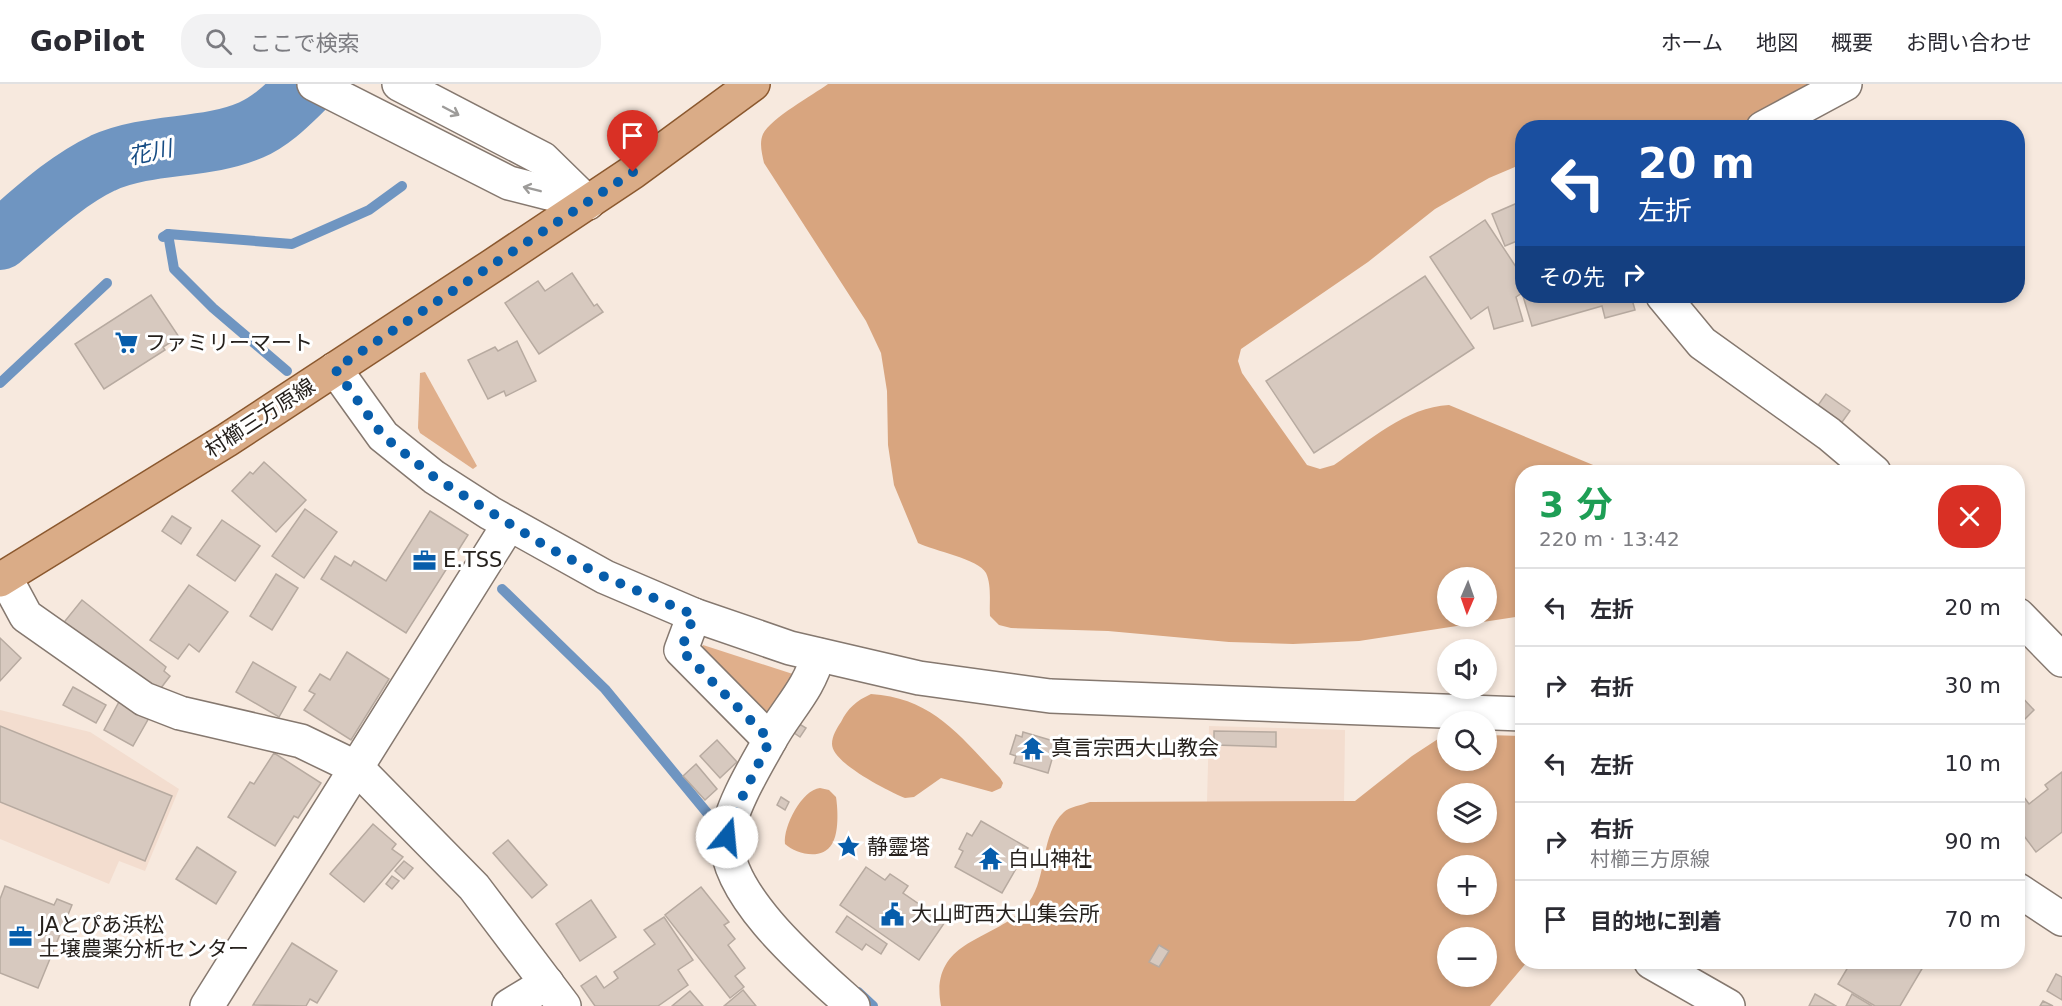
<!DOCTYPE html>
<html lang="ja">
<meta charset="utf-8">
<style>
:root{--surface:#fff;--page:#f2f2f3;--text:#2b2b33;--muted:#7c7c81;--line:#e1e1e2}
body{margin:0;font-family:"DejaVu Sans","Noto Sans JP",sans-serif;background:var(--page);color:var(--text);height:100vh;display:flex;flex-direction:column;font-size:22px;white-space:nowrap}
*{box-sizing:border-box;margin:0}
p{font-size:20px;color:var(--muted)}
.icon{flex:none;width:33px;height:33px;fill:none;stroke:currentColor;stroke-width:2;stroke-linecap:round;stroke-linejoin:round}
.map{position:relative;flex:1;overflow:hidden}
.sheet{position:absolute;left:1515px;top:381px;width:510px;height:504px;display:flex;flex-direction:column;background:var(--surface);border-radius:24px;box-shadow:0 3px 9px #0003}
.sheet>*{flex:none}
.top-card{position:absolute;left:1515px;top:36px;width:510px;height:183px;border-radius:24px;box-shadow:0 3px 9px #0003;background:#1a4fa0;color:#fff;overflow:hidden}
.needle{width:39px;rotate:182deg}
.buttons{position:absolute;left:1437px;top:483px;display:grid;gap:12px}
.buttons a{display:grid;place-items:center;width:60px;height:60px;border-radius:50%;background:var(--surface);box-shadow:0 3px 9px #0003;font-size:30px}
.pin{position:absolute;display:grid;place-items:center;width:51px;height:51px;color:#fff;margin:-62px -26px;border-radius:50% 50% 50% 0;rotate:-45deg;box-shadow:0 0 6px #0007}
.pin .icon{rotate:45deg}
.me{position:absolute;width:66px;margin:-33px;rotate:17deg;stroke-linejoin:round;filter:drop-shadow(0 0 4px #0008)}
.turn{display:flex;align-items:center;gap:21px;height:126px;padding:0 24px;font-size:27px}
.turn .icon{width:78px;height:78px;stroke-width:2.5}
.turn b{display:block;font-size:42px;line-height:51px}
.then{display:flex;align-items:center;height:57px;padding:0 24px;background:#0003;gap:12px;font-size:22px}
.round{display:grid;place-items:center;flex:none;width:63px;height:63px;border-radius:24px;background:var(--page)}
.summary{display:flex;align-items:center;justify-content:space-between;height:102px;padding:0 24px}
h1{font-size:36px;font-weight:700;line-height:45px;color:#1e9e55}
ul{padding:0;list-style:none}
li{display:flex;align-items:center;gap:18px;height:78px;padding:0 24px;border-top:2px solid var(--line)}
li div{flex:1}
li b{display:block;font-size:22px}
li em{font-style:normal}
header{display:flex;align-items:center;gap:36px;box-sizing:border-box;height:84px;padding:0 30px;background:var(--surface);border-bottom:2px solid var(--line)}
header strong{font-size:28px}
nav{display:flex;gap:33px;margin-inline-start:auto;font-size:21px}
.search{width:420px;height:54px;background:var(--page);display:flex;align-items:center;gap:15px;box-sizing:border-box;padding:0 21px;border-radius:24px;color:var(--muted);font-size:22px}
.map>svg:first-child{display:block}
</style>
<header>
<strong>GoPilot</strong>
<div class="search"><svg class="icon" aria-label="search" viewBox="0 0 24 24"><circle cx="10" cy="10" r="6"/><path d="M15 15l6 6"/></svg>ここで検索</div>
<nav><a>ホーム</a><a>地図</a><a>概要</a><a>お問い合わせ</a></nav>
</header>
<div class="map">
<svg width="2062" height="922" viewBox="0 0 2062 922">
<rect width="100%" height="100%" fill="#f7e9de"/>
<g fill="#f3ddcf">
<path d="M0,626l90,22 89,57 -34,82 -26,-10 -10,23 -109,-45z"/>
<path d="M1209,642l136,4 -1,73 -137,-1z"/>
</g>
<g fill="#e0af8b">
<path d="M425,288l52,94 -4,3 -53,-36 -2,-5 2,-55z"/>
<path d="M703,561l96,31 -26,37 -10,1 -63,-62z"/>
</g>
<g fill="#d8a57f" fill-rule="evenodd">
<path d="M828,0h992l-87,43 -211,1v36l-33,14 -54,31 -67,53 -127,87 -3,12 4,12 65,92 13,4 14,-4c35,-24 72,-58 115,-60l161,67h-88v144l-163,25 -66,3 -64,-2 -121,-11 -97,-3 -12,-3 -9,-9c-1,-13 2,-30 -4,-43 -7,-14 -52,-22 -68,-30l-24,-58 -6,-40 -1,-54 -6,-38 -15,-32 -102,-158c-2,-9 -5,-20 -1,-29 8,-16 50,-39 65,-50zM1448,494h38v38h-38z"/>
<path d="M871,610c62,4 89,42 129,84l3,5 -2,5 -9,4 -51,-14 -27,19 -9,1c-17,-7 -73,-35 -73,-54 0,-8 5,-16 9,-22 7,-14 15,-21 30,-28z"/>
<path d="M1487,651l35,1v226h5l-37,44h-549c-13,-70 59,-64 88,-104 19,-26 11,-68 35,-90 5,-5 18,-7 26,-10l265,-1 57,-45 29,-19h6l1,23h38zM1448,710h38v38h-38zM1448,782h38v38h-38zM1448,854h38v38h-38z"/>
<path d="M820,704l9,2 7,7c2,13 3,36 -4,47 -10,17 -36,10 -47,0 -2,-18 17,-54 35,-56z"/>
</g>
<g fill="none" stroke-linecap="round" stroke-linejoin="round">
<g stroke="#6f95c1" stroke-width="10">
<path d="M168,150l6,35 39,39 74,63"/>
<path d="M163,153l5,-3 124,10 77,-34 33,-24"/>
<path d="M0,299l107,-100"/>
<path d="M502,505l103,100 108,131"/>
<path d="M858,908l15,14"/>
</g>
<path stroke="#6f95c1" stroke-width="60" d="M0,156c32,-27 65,-59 103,-77 47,-21 102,-13 148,-33 23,-10 40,-29 58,-46"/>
</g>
<g fill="#d7c9bf" stroke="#b7aaa0" stroke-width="1.5">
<path d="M1522,117v38l-17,7 -13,-32z"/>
<path d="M1485,136l37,56v17l-6,4 7,24 -29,8 -6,-22 -17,12 -41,-62z"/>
<path d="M572,189l22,33 3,-2 6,8 -64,42 -34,-51 33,-22 7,10z"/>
<path d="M1425,192l49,72 -160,105 -48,-72z"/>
<path d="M151,211l28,42 -16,10 2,3 -61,39 -29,-45z"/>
<path d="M1523,212h108l4,14 -30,8 -3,-12 -70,20z"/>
<path d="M517,257l19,40 -30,15 -2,-5 -16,8 -20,-39 27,-13 3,4z"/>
<path d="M1826,310l24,17 -10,14 -24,-17z"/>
<path d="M264,378l42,38 -30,32 -44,-41 18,-19 3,2z"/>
<path d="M305,425l32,23 -33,46 -32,-22z"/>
<path d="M430,427l38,24 -62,98 -85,-54 14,-23 16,10 3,-5 32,20z"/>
<path d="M172,432l19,12 -10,16 -19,-13z"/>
<path d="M222,436l38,26 -25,35 -38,-26z"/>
<path d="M276,490l22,14 -26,42 -22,-14z"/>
<path d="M189,501l39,27 -29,40 -10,-8 -11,15 -28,-19z"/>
<path d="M82,516l84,67 -2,4 6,5 -12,16 -97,-66z"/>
<path d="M0,554l21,20 -21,23z"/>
<path d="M347,568l42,27 -38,61 -47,-30 11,-16 -6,-3 11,-17 10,6z"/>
<path d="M253,578l43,25 -17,30 -43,-25z"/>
<path d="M73,603l33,18 -10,18 -33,-18z"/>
<path d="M2018,609l16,17 -16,16z"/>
<path d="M120,616l30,16 -17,30 -29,-16z"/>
<path d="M796,638l10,6 -6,9 -10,-7z"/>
<path d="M0,642l172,70 -27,65 -145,-59z"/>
<path d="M1214,647l62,1v15l-62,-2z"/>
<path d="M1023,648l34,10 -9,31 -34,-10 2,-7 -6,-2 6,-19 6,2z"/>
<path d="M717,656l20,22 -17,16 -20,-22z"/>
<path d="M274,669l47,30 -23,35 -4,-2 -19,30 -47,-29 22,-35 4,2z"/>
<path d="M696,680l21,25 -12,11 -22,-24z"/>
<path d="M2062,688v60l-26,20 -18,-24v-39l11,15 19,-15 -3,-4z"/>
<path d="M781,713l8,5 -4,8 -8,-5z"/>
<path d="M981,737l47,27 -26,45 -47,-26 8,-16 -4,-2 8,-16 5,3z"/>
<path d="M373,740l23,20 -4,5 11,8 -39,45 -34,-28z"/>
<path d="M508,756l39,45 -15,13 -39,-45z"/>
<path d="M197,763l39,25 -20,32 -40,-25z"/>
<path d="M404,777l9,7 -9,11 -9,-8z"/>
<path d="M866,783l19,13 5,-6 18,12 -5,7 42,29 -26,38 -79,-55z"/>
<path d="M392,792l7,5 -7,8 -6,-5z"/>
<path d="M5,802l49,19 3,-6 15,6 -34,83 -38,-15v-74z"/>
<path d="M701,803l28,35 -5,3 11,14 -7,6 17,23 -10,8 9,11 -14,11 -65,-83z"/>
<path d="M591,816l25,37 -36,24 -24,-37z"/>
<path d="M847,832l40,28 -6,10 -15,-10 -4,6 -26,-18z"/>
<path d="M664,833l29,43 -15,10 10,15 -30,21h-63l-14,-20 15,-10 8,12 14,-10 -4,-6 41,-28 -11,-14z"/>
<path d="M292,859l45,28 -20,32 -7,-4 -4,7 -53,-1z"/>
<path d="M1159,861l10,6 -10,16 -10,-5z"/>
<path d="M1851,878h75l-26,44h-25l-37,-22z"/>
<path d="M2056,890l6,3v23l-15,-9z"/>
<path d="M743,906l13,16h-32z"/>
<path d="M690,907l13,15h-31z"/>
<path d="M1815,910l21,12h-27z"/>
<path d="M1852,910l20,12h-26z"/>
<path d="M2043,917l10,5h-13z"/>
</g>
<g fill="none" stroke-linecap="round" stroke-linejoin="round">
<defs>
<g id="minor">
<path d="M314,0l195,99 79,20"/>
<path d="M399,0l144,75 44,43"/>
<path d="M1763,44l82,-44"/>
<path d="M1663,212l39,47 127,91 45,38"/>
<path d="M335,285l48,67 51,41 56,36 115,64 89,38 96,33 129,30 131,18 472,18"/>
<path d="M5,493l21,39 118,83 36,14 121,28 56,27 117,119 90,119"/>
<path d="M694,531l-13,35 89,90"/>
<path d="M2018,531l44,45"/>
<path d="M818,571c-9,36 -33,56 -49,87 -14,25 -40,68 -42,96 -3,58 86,132 126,168"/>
<path d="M2018,806l44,29"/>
<path d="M1651,878l77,44"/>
<path d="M207,922l302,-482"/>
<path d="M509,922l38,-23"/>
</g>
<path id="major" d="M0,496l227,-140 265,-174 141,-94 120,-88"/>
</defs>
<use href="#minor" stroke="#85786f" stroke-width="36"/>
<use href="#major" stroke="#8b582e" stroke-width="36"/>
<use href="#minor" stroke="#fff" stroke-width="33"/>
<use href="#major" stroke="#daac87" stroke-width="33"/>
</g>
<defs><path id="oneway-shaft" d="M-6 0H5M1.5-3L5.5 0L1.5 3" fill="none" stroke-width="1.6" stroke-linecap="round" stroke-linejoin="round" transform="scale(1.5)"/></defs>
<g stroke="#9d9b99">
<use href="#oneway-shaft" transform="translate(451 27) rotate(28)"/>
<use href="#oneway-shaft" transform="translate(532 105) rotate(-166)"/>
</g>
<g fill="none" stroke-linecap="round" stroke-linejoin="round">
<path stroke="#075dab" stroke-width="10" stroke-dasharray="0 18" d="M633,88l-298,197 48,67 51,41 113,70 58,30 89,38 -13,35 89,90 -37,76 -6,21"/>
</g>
<defs>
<symbol id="supermarket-bare" viewBox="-9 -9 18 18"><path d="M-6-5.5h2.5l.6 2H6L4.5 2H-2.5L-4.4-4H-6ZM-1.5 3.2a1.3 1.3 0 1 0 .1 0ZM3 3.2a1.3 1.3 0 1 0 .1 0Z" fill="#075dab" stroke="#fff" stroke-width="2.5" paint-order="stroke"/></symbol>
<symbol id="office-bare" viewBox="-9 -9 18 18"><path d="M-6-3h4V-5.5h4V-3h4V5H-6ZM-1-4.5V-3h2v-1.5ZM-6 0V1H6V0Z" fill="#075dab" stroke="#fff" stroke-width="2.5" paint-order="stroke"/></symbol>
<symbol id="temple-bare" viewBox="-9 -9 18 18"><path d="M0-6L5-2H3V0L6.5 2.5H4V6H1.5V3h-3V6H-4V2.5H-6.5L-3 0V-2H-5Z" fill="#075dab" stroke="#fff" stroke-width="2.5" paint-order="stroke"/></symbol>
<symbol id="sight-bare" viewBox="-9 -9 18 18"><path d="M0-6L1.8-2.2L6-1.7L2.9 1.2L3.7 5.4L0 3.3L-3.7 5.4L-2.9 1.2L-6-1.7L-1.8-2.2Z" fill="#075dab" stroke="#fff" stroke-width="2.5" paint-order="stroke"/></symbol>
<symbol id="civic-bare" viewBox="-9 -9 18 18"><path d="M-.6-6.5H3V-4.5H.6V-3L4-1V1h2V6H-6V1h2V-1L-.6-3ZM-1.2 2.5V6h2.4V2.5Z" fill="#075dab" stroke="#fff" stroke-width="2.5" paint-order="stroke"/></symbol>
</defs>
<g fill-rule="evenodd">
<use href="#supermarket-bare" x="110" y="242" width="33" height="33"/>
<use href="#office-bare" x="408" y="460" width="33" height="33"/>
<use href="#temple-bare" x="1016" y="648" width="33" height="33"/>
<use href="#sight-bare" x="832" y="746" width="33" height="33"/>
<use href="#temple-bare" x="974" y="758" width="33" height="33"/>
<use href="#civic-bare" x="876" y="814" width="33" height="33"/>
<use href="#office-bare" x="4" y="836" width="33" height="33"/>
</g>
<g text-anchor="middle" stroke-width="6" stroke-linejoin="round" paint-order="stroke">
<g font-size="21" fill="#26211d" stroke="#fff" text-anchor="start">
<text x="145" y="266">ファミリーマート</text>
<text x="443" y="483">E.TSS</text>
<text x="1051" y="671">真言宗西大山教会</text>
<text x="867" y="770">静靈塔</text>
<text x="1008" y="782">白山神社</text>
<text x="911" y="837">大山町西大山集会所</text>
<text x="39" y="848">JAとぴあ浜松<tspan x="39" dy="24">土壌農薬分析センター</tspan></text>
</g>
<g font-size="21" fill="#26211d" stroke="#fff">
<text transform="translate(260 334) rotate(-33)" y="7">村櫛三方原線</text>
</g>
<g font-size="22" font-style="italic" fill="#164c84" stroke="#fff">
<text transform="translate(150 68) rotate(-12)" y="8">花川</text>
</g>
</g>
</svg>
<div class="buttons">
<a><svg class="needle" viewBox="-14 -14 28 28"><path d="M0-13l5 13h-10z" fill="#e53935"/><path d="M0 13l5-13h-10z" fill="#7c7c81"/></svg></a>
<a><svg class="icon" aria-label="sound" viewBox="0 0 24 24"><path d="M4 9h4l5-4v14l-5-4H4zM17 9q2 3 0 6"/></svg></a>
<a><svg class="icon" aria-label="search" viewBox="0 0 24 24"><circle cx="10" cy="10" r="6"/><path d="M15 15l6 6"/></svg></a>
<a><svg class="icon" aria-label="layers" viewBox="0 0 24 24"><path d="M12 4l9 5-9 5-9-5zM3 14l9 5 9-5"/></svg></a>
<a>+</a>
<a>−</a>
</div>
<div class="pin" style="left:633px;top:88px;background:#d93025"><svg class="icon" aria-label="arrive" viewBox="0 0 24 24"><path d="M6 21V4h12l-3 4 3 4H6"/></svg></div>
<svg class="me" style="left:727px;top:753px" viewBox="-20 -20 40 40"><circle r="19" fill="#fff"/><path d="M0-13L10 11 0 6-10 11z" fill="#075dab"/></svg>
<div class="top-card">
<div class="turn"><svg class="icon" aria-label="left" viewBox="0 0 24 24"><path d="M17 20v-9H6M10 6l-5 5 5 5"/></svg><div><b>20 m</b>左折</div></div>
<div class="then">その先<svg class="icon" aria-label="right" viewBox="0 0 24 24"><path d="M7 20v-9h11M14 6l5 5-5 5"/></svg></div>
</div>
<section class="sheet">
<div class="summary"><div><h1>3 分</h1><p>220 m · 13:42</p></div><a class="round" style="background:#d93025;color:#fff"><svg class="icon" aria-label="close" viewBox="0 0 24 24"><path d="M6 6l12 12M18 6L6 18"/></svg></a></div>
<ul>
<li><svg class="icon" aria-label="left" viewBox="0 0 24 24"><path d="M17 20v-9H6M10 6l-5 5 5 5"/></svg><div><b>左折</b></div><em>20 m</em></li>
<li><svg class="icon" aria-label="right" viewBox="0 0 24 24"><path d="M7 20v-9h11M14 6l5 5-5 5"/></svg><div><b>右折</b></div><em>30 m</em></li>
<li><svg class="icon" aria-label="left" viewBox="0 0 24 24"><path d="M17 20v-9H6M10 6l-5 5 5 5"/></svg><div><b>左折</b></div><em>10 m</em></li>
<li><svg class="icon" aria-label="right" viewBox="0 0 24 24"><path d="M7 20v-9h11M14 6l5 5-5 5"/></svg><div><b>右折</b><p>村櫛三方原線</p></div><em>90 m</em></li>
<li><svg class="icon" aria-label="arrive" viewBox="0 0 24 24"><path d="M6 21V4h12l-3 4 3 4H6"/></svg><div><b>目的地に到着</b></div><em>70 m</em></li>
</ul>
</section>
</div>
